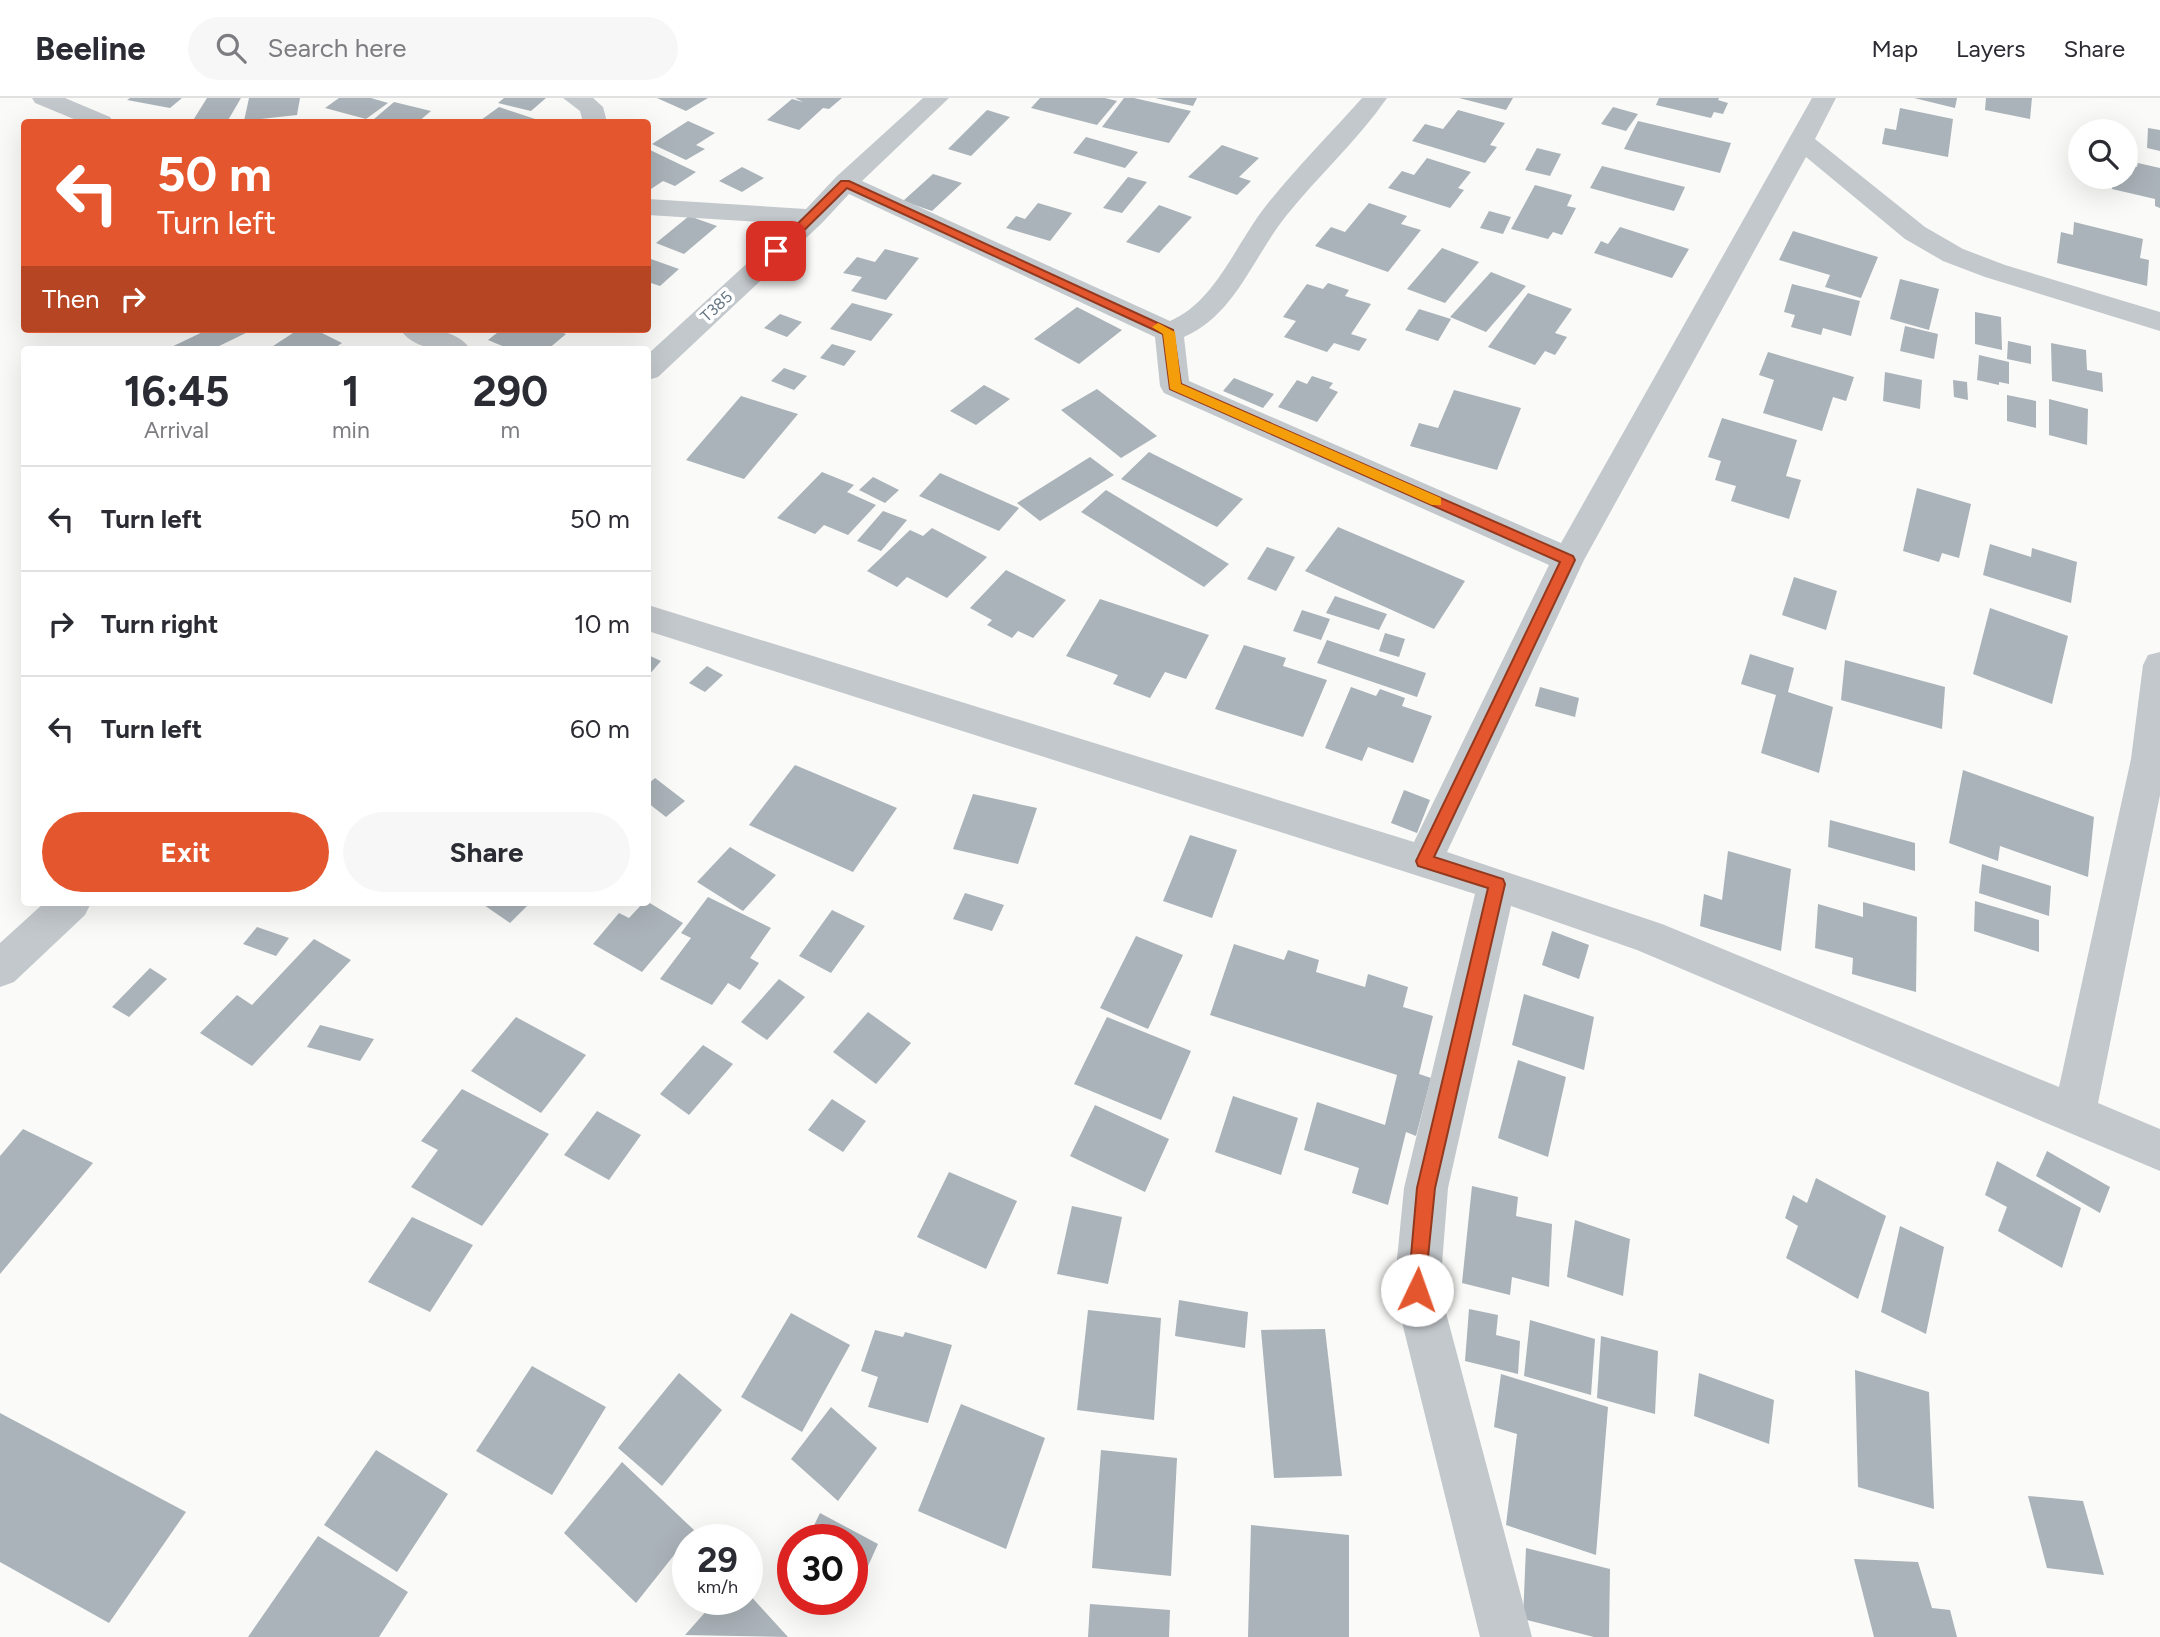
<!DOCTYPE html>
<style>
:root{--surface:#fff;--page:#f7f7f7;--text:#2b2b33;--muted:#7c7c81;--line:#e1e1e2;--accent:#e4572e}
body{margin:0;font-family:Figtree,sans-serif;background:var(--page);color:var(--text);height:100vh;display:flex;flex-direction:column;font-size:26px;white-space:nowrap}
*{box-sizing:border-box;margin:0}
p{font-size:23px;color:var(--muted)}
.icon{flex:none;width:38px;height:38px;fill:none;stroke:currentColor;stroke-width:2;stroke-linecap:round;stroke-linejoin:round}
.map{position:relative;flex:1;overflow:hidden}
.sheet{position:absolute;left:21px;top:248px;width:630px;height:560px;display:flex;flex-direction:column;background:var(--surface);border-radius:7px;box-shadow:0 7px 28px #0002}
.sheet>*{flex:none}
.banner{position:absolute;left:21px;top:21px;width:630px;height:214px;border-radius:7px;box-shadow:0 7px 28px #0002;background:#e4572e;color:#fff;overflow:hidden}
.controls{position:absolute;left:2068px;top:21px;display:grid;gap:14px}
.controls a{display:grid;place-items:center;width:70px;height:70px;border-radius:50%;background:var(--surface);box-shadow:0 7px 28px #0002;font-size:35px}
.speed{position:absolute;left:672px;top:1426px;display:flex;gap:14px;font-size:35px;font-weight:700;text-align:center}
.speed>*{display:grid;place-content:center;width:91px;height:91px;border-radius:50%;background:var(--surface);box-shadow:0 7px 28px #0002;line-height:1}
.speed small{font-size:18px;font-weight:400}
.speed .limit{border:10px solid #d22;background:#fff;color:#111}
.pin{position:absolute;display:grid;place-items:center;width:60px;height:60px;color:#fff;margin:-30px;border-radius:14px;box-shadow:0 4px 10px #0006}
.me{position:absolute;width:77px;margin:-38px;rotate:3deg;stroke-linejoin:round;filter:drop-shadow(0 0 5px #0008)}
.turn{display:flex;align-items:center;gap:24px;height:147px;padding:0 21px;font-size:32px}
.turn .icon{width:91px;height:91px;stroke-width:2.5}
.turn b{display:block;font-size:49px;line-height:60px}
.then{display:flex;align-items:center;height:66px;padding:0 21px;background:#0003;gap:14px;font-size:26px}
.eta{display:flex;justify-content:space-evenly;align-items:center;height:119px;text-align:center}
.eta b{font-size:42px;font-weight:700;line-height:49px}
.primary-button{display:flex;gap:14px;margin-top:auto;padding:14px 21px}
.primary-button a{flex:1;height:80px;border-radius:42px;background:var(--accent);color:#fff;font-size:28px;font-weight:700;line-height:80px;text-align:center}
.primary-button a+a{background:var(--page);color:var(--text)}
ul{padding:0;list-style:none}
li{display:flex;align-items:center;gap:21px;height:105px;padding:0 21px;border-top:2px solid var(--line)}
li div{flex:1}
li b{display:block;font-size:26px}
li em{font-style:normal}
header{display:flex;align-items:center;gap:42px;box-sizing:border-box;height:98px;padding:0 35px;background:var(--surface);border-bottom:2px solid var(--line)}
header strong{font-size:33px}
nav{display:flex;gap:38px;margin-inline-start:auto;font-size:24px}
.search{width:490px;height:63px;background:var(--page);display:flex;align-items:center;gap:18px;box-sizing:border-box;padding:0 24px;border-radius:38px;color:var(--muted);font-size:26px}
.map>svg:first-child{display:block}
</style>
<header>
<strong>Beeline</strong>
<div class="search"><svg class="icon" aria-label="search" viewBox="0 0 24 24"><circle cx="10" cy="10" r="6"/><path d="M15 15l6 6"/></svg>Search here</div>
<nav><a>Map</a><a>Layers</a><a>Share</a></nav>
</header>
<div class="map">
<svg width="2160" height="1539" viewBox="0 0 2160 1539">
<rect width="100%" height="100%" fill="#fafaf8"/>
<g fill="#aab3b9">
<path d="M130,0h52l-12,10 -43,-8z"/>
<path d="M207,0h34l-14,24h-35z"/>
<path d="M249,0h51l-3,17 -53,6z"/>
<path d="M339,0h32l17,5 -22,16 -41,-11z"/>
<path d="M504,0h42l-15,13 -33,-8z"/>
<path d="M657,0h51l-22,13z"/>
<path d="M795,0h47l-13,11 -6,-1 -24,22 -32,-10 25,-21 11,3z"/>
<path d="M1040,0h65l12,3 -20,24 -66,-17z"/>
<path d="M1124,0h10l57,13 -22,32 -67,-16z"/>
<path d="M1155,0h42l-4,8z"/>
<path d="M1459,0h54l-7,12z"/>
<path d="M1659,0h60l-1,2 10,3 -5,11 -9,-2 -3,6 -55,-13z"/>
<path d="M1914,0h43l-2,10z"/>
<path d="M1986,0h46l-2,21 -45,-9z"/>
<path d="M394,4l37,9 -13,11h-30l-14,-3z"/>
<path d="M499,9l39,13 -4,2 -53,-2z"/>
<path d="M1613,9l25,7 -12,17 -25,-7z"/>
<path d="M1900,10l53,11 -5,38 -66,-13 3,-16 11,2z"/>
<path d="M987,12l23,7 -39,39 -23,-7z"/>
<path d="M1458,12l47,13 -15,22 7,2 -12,16 -73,-22 13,-17 18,5z"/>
<path d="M688,23l27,12 -19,12 9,4 -19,11 -34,-16z"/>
<path d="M1638,23l93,22 -11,30 -96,-24z"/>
<path d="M2148,30l12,2v21l-13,-3z"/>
<path d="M1086,39l52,15 -13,16 -52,-15z"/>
<path d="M1222,47l37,13 -20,19 12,4 -14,14 -49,-18z"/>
<path d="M1537,50l24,6 -11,22 -25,-6z"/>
<path d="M648,51l48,23 -21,14 -12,-5 -15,10z"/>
<path d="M1427,60l44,14 -13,16 6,2 -14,18 -62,-20 14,-17 12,4z"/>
<path d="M2138,65l22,5v40l-5,-2v-7l-43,-10 1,-12h13v-13l11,3z"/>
<path d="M1602,68l83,21 -11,24 -84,-23z"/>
<path d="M742,69l22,11 -22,14 -23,-11z"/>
<path d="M933,76l29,9 -30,28 -29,-10z"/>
<path d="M1128,79l19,5 -25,31 -19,-5z"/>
<path d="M1535,87l37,10 -5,11 9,2 -14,27 -9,-3 -5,7 -37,-10z"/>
<path d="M1038,105l34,10 -22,28 -44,-13 10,-12 9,3z"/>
<path d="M1369,105l38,13 -6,8 20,6 -33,42 -73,-26 16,-19 14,5z"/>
<path d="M1159,107l33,12 -33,36 -33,-11z"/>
<path d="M1489,113l22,6 -8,17 -23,-6z"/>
<path d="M689,118l28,10 -33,28 -28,-11z"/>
<path d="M2074,124l69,17 -3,19 9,2 -2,26 -90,-23 4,-31 12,3z"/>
<path d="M1620,129l69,22 -17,29 -78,-25 7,-12 7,3z"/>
<path d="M1793,133l85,26 -17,41 -36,-11 5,-12 -51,-15z"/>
<path d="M1442,150l37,14 -34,41 -38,-14z"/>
<path d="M885,151l34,9 -33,42 -35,-9 11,-14 -19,-4 14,-16 18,5z"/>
<path d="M648,160l31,11 -19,17 -12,-4z"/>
<path d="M1491,174l35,14 -40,46 -36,-15z"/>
<path d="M1900,181l39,10 -10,41 -39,-11z"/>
<path d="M1328,185l21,7 -4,6 26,8 -20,30 16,5 -8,12 -25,-8 -7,9 -43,-15 12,-16 -13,-4 24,-33 16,5z"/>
<path d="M1792,186l68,17 -9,35 -28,-8 -2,7 -30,-8 4,-12 -11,-3z"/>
<path d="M1528,195l44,16 -17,24 12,4 -12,18 -10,-4 -10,14 -47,-18z"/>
<path d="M852,205l41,11 -22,27 -41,-12z"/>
<path d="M1077,209l45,23 -43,34 -45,-25z"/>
<path d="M1419,211l32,10 -13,22 -33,-11z"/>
<path d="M1975,214l26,5 1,33 -27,-6z"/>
<path d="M780,216l22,8 -15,15 -23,-9z"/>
<path d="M1905,228l33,8 -4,25 -34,-8z"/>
<path d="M209,231h45l-43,21h-46z"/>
<path d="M299,231h15l28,14 -10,7h-65z"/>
<path d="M502,231h51l13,5 -19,16h-35l-24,-10z"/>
<path d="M2008,243l23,5v18l-24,-5z"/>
<path d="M2051,245l35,7 1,20 15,3 1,19 -51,-11z"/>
<path d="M832,246l24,7 -12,15 -24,-8z"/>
<path d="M1768,254l86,25 -8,24 -13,-4 -11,34 -59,-18 11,-33 -15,-5z"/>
<path d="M1979,257l30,7v22l-10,-2v3l-22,-5z"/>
<path d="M784,270l23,8 -13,14 -23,-9z"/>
<path d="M1885,274l37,8 -2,29 -37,-8z"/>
<path d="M1312,278l21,7 -4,5 9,4 -21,30 -39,-15 19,-27 10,4z"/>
<path d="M1234,280l40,16 -11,14 -40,-17z"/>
<path d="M1953,282l14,2 1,18 -14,-3z"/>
<path d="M984,287l26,14 -34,26 -26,-14z"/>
<path d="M1097,291l60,47 -36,22 -60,-48z"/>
<path d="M1454,292l67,18 -24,62 -87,-24 9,-23 19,5z"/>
<path d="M2007,297l29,6v27l-29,-7z"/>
<path d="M741,298l57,18 -54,65 -58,-19z"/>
<path d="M2049,301l39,10 -1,36 -38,-10z"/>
<path d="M1722,320l75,22 -11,36 15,4 -12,39 -58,-18 5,-15 -21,-6 6,-19 -13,-4z"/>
<path d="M1149,354l94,47 -26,28 -96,-48z"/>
<path d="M1090,359l24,18 -74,46 -23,-18z"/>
<path d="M822,374l32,13 -7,7 29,13 -28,30 -24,-10 -9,9 -38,-16z"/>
<path d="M940,375l79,35 -20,23 -80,-35z"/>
<path d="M873,379l26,13 -14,13 -26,-13z"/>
<path d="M1917,390l54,16 -12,54 -17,-5 -3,9 -36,-11z"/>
<path d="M1106,392l123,74 -25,23 -123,-75z"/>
<path d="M883,413l24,9 -26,31 -24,-10z"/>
<path d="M1338,429l127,54 -31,48 -129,-58z"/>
<path d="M932,430l55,29 -40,41 -40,-21 -10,10 -30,-16 43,-41 13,6z"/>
<path d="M1990,446l41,13 1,-9 45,14 -6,41 -88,-28z"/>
<path d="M1267,449l28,10 -19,34 -29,-12z"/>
<path d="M1006,472l60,30 -33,38 -15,-7 -6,7 -25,-13 5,-5 -22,-12z"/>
<path d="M1794,479l43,14 -11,39 -44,-15z"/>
<path d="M1335,498l52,18 -8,16 -53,-17z"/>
<path d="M1100,501l109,36 -23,44 -21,-7 -15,26 -37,-14 5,-9 -52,-19z"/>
<path d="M1990,510l78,28 -16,68 -79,-30z"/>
<path d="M1302,512l28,9 -9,21 -28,-9z"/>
<path d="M1385,535l20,6 -6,18 -20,-6z"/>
<path d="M1327,542l99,33 -9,24 -100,-34z"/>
<path d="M1244,547l42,13 -3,8 44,14 -24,57 -88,-28z"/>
<path d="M1750,556l44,14 -6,24 45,15 -14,66 -58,-20 15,-58 -35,-11z"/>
<path d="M648,557l13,6 -13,15z"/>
<path d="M1845,562l100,27 -3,42 -101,-29z"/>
<path d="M707,568l16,9 -18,17 -16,-9z"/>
<path d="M1351,589l25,9 4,-7 25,9 -3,8 30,10 -19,47 -45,-16 -6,14 -37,-13z"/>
<path d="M1540,589l39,11 -4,19 -40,-11z"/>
<path d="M795,667l102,43 -44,64 -104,-47z"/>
<path d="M1963,672l131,47 -6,60 -88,-31 -2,15 -49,-18z"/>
<path d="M655,680l30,23 -19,16 -18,-14v-19z"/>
<path d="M1404,692l26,10 -13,33 -26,-10z"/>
<path d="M973,696l64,14 -19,56 -65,-15z"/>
<path d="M1830,722l85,23v28l-87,-24z"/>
<path d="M1190,737l47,15 -25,68 -49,-17z"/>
<path d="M730,749l46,28 -33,36 -46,-29z"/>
<path d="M1728,753l63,18 -10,82 -81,-25 4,-32 18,6z"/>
<path d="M1982,766l69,22 -2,30 -70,-23z"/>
<path d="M965,795l39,12 -12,26 -39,-12z"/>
<path d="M708,799l63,31 -21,30 9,5 -19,27 -12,-7 -16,22 -52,-26 31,-41 -10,-5z"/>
<path d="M1975,803l64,19v32l-65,-21z"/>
<path d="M648,804l35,21 -41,49 -49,-28 26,-31 10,5 14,-15z"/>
<path d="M1863,804l54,15 -1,75 -64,-18 1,-16 -38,-10 3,-44 45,13z"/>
<path d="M481,805h49l-20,20z"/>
<path d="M832,812l33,16 -34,47 -32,-17z"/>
<path d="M257,829l32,11 -13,18 -33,-12z"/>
<path d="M1552,833l37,14 -10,34 -37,-14z"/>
<path d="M1136,838l47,19 -35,74 -48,-21z"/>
<path d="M314,841l37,21 -99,106 -52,-33 37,-38 15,10z"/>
<path d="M1234,846l50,16 4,-10 31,10 -3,12 49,15 3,-13 40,13 -5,20 30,9 -14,58 12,4 -15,58 -10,-4 -18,73 -36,-12 7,-25 -55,-18 13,-48 68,23 12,-50 -187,-60z"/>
<path d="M150,870l17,11 -38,38 -17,-10z"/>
<path d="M779,881l26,18 -38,43 -26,-18z"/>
<path d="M1524,896l70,23 -10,53 -72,-25z"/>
<path d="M868,914l43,31 -35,41 -43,-32z"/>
<path d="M516,919l70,38 -45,58 -70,-42z"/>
<path d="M1107,919l84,34 -30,69 -87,-36z"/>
<path d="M320,927l54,14 -14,22 -53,-14z"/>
<path d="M703,947l30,19 -44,51 -29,-21z"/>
<path d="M1518,962l48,17 -18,80 -50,-19z"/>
<path d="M462,991l87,45 -67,92 -71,-39 27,-37 -17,-9z"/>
<path d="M1233,998l65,22 -17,57 -66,-23z"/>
<path d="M832,1001l34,22 -23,31 -35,-22z"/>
<path d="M1095,1007l74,34 -24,53 -75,-36z"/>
<path d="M597,1013l44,24 -32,45 -45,-25z"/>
<path d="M23,1031l70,34 -93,111v-118z"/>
<path d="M2047,1053l63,36 -10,26 -64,-37z"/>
<path d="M1997,1063l84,47 -19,60 -64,-37 9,-24 -22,-12z"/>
<path d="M949,1074l68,29 -31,68 -69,-32z"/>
<path d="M1816,1080l70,38 -28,83 -72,-41 12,-32 -13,-8 8,-23 14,8z"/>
<path d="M1472,1088l46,11 -2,19 36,8 -3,63 -37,-10 -2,18 -48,-12z"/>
<path d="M1072,1108l50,11 -14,67 -51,-10z"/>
<path d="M412,1119l61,28 -43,67 -62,-30z"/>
<path d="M1575,1122l55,19 -7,57 -56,-19z"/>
<path d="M1900,1128l44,21 -18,87 -45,-22z"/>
<path d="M1179,1202l69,12 -3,36 -70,-12z"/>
<path d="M1469,1211l29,6 -2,20 24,6 -2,33 -53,-13z"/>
<path d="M1088,1212l73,8 -7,102 -77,-10z"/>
<path d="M791,1215l59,32 -48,87 -61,-35z"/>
<path d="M1530,1222l65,19 -4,56 -67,-19z"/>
<path d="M1325,1231l17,147 -68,2 -13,-148z"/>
<path d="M875,1232l28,7 2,-5 47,13 -24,78 -60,-16 10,-30 -17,-6z"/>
<path d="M1601,1238l57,15 -3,63 -58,-16z"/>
<path d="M532,1268l74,41 -54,88 -76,-44z"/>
<path d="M1855,1272l74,22 5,117 -76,-22z"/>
<path d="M679,1275l43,37 -60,76 -44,-38z"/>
<path d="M1699,1275l75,27 -5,44 -75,-28z"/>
<path d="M1501,1276l107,33 -12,148 -90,-30 11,-91 -23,-7z"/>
<path d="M961,1306l84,34 -39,111 -88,-38z"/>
<path d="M831,1309l46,41 -39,53 -47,-42z"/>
<path d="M0,1315l186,99 -77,111 -109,-61z"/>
<path d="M376,1352l72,44 -51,78 -73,-47z"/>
<path d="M1101,1352l76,8 -6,118 -79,-8z"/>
<path d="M622,1364l72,68 -58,73 -72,-70z"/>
<path d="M2028,1398l55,5 21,74 -57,-7z"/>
<path d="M820,1415l58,31 -19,42 -7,-3v-43h-45z"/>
<path d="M1251,1427l98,10v102h-101z"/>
<path d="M318,1438l90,56 -29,45h-131z"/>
<path d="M1526,1450l84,21 -1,68h-15l-71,-18z"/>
<path d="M1854,1461l64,3 14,46 18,2 7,27h-83z"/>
<path d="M747,1494l41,45 -103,-2 31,-35h31z"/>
<path d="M1090,1506l80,6 -1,27h-81z"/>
</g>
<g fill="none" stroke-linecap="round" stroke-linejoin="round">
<g fill="#c3c8cc" fill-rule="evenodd">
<path d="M32,0h33l45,19 3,5h-32l-46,-19z"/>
<path d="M563,0h30l10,9 4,15h-24l-3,-11z"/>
<path d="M923,0h26l-87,83 308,140c45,-19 66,-77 95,-114 30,-38 65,-73 97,-109h25c-29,42 -69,78 -101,118 -33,41 -51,99 -102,121l5,44 372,162 251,-445h24l-21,41 110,88 38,22 42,16 155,47v19l-175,-54 -42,-16 -38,-22 -99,-82 -222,403 -137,292 215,72 397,163 72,-328 12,-94 5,-10 12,-3v143l-62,308 62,26v42l-523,-221 -126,-44 -63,282 -8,102 92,347h-52l-86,-347 10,-102 71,-294 -827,-263v-26l766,237 135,-277 -385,-172 -4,-7 -5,-49 -306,-143 -27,29 -164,154 -10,3v-26l142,-130 -142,-9v-16l158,10 30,-32z"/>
<path d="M400,231c24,0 56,-2 71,21 -25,0 -56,2 -71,-21z"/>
<path d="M44,805h47l-6,12 -71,67 -14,5v-44z"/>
</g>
</g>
<path fill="#e4572e" stroke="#94391e" stroke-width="2" d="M841,83h8l324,149 8,54 392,172 2,4 -141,297 69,22 2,5 -70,304 -11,109 -7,3 -7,-3 -2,-7 9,-102 71,-300 -70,-22 -2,-5 144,-299 -390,-173 -7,-55 -316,-146 -67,66h-8v-5z"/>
<path fill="#f59e0b" d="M1158,225l17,9 6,52 260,114v7h-9l-262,-116 -7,-55 -11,-7z"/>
<g text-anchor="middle" stroke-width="7" stroke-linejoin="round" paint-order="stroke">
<g font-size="16" fill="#657683" stroke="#fff">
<text transform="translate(716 208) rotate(-43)" y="6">T385</text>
</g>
</g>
</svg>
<div class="controls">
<a><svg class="icon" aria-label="search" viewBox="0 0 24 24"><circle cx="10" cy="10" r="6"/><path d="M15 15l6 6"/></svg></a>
</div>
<div class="speed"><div>29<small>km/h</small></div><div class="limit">30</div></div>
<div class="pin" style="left:776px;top:153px;background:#d93025"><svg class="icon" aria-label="arrive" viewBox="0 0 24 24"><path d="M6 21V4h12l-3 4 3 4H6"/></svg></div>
<svg class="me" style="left:1417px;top:1192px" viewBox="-20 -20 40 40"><circle r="19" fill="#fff"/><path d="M0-13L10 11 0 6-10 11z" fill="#e4572e"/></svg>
<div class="banner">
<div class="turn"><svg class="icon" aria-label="left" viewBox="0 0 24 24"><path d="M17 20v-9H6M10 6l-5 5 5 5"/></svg><div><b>50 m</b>Turn left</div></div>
<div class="then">Then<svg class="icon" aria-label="right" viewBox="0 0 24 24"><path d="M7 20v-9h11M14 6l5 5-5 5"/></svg></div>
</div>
<section class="sheet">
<div class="eta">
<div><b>16:45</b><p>Arrival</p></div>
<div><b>1</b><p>min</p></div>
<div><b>290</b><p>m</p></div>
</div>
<ul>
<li><svg class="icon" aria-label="left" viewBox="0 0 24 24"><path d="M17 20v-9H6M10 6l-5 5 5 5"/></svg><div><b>Turn left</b></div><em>50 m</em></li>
<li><svg class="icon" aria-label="right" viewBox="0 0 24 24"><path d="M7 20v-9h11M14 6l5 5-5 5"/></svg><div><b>Turn right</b></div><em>10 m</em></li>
<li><svg class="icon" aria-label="left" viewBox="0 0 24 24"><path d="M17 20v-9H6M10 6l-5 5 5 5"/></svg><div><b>Turn left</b></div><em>60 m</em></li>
</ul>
<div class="primary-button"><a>Exit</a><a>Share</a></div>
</section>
</div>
